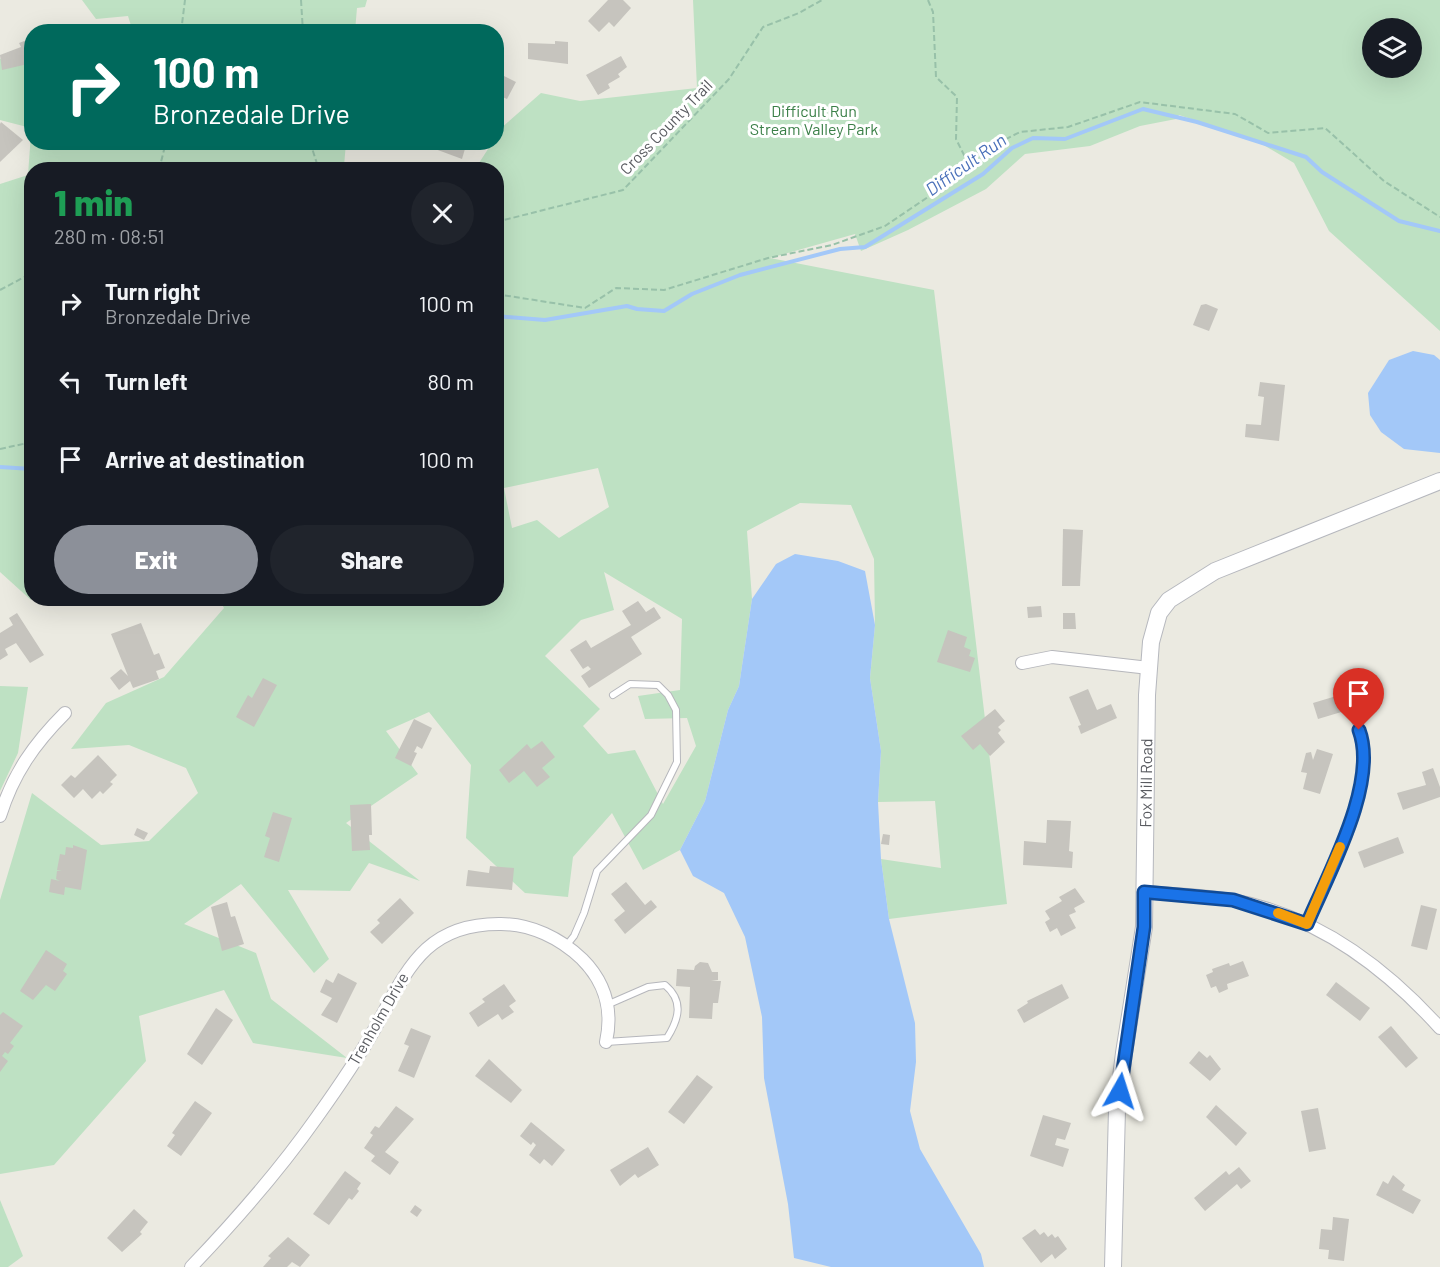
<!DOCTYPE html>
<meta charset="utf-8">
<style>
:root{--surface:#171b24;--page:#20242c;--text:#f1f3f6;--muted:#9ea1a6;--accent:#8c9099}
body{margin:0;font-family:Barlow,sans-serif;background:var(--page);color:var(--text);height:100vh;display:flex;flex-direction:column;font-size:22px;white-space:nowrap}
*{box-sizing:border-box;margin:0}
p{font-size:20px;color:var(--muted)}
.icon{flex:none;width:33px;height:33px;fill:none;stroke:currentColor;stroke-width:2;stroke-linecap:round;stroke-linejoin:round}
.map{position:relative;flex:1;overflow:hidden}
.panel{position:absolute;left:24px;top:162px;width:480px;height:444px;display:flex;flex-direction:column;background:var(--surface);border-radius:24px;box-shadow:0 6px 24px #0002}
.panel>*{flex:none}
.top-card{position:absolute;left:24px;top:24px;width:480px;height:126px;border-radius:24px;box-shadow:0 6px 24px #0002;background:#00695c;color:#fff;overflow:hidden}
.buttons{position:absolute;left:1362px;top:18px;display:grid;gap:12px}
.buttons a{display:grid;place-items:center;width:60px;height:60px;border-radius:50%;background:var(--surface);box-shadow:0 6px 24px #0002;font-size:30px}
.pin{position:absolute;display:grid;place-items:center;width:51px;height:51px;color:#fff;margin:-62px -26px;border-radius:50% 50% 50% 0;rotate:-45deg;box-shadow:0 0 6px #0007}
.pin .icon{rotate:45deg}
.me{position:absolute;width:66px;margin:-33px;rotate:6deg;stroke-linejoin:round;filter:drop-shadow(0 0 4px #0008)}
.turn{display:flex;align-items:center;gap:21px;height:126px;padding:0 30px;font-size:27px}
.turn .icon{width:78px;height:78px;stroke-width:2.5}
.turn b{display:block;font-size:42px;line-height:51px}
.round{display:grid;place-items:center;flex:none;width:63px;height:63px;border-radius:32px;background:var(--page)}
.overview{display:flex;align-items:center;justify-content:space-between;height:102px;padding:0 30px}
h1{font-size:36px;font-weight:800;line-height:45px;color:#1e9e55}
.action{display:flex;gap:12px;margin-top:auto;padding:12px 30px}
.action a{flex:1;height:69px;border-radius:36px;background:var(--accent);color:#fff;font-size:24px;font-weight:800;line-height:69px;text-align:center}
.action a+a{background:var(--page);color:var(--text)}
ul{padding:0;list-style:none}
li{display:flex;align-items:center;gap:18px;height:78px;padding:0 30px}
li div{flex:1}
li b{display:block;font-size:22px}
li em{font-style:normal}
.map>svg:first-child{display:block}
</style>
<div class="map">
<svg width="1440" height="1267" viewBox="0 0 1440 1267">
<rect width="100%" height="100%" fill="#ebeae1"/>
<g fill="#bee1c3" fill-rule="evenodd">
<path d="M82,0h285l-2,7 -8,1 -2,23 -222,1 -5,-16 -32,3z"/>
<path d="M693,0h747v331l-111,-100 -35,-68 -39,-23 -76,-25 -3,4 -36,7 -50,20 -65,8 -39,35 -78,41 -47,21 -6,-17 -85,24 164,32 73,614 -118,15 -8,-60 60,9 -6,-67 -57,1 3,-51 -11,-73 5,-53 -1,-66 -23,-54 -51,-2 -53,28 5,68 -13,87 -11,24 -23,91 -25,49 -37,20 -31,-57 -39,44 -5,40 -43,-4 -59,-55 5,-73 -42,-53 -43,19 32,43 -72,49 74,58 -51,-18 -19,28 -62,-1 41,69 -15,14 -73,-89 -57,40 72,29 15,46 76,59 -94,-15 -29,-53 -85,26 7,45 -92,104 -54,9v-274l32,-107 69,52 48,-4 49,-48 -12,-25 -57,-23 -58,4 35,-46 58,-26 60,-69 -5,-9 277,-1v-428l-21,-1 17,-26 4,-1 4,-13 41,-36 39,8 117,-13zM1372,28h40v40h-40zM598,468l11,39 -50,31 -22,-18 -25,8 -8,-40zM604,572l78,47 -2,71 -42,6 7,23 42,-1 9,28 -33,58 -28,-54 -27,4 -25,-28 17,-17 -55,-53 36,-36 33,-10z"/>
<path d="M31,51v77l-31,-8v-61z"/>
<path d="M31,133l1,9 314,1 -2,23 8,3 -320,1 -1,430 -31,-28v-388l28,-9z"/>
<path d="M0,686l28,1 -10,66 -18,38z"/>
<path d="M0,1200l23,56 -15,11h-8z"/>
</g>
<g fill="#a3c8f8">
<path d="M1413,351l21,4 6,5v93l-36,-4 -23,-17 -11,-17 -2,-22 21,-33z"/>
<path d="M795,554l43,7 27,10 10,54 -5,53 11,73 -3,51 3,57 8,60 26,104 1,39 -6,49 10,38 61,105 3,13h-153l-37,-9 -6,-54 -24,-126 -2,-61 -17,-80 -21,-44 -31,-17 -13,-26 25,-49 23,-91 11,-24 13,-87 24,-35z"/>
</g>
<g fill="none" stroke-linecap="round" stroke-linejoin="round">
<g stroke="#a3c8f8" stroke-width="4">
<path d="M496,316l49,4 82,-14 10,3 27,2 28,-17 48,-19 100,-26 25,-2 118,-73 29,-26 21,-10 32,1 78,-30 54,13 109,35 16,15 77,49 41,10"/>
<path d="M0,467l32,2"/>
</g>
</g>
<g fill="#c6c4be">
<path d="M608,0h15l8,8 -17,19 -5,-5 -10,10 -11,-11z"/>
<path d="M32,38v25l-30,7 -2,-15 21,-8 -2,-4z"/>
<path d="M555,41l13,1v22l-40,-5v-16l27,1z"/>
<path d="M621,56l6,11 -9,7 2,3 -12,7 2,4 -12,7 -12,-20z"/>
<path d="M496,72l20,10 -9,17 -11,-5z"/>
<path d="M1,122l22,18 -23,22v-38z"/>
<path d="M437,142h30l-5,17 -27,-10z"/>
<path d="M1206,304l12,5 -9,22 -16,-6 8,-20z"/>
<path d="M1260,382l25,3 -6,56 -34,-4 1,-13 15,1 3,-28 -6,-1z"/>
<path d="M1063,529l20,1 -3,56h-18z"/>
<path d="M638,601l8,11 8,-5 7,11 -30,19 11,17 -53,34 -8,-12 10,-7 -3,-3 -5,3 -13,-19 16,-10 5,8 40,-23 -9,-14z"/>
<path d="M1041,606l1,11 -14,1 -1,-11z"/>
<path d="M17,613l27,42 -14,8 -14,-20 -11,6 3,6 -8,5v-27l13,-8 -4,-7z"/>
<path d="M1063,613h12l1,16h-13z"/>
<path d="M141,623l13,32 5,-2 6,15 -9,3 3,8 -26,9 -3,-7 -11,9 -9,-12 11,-9 7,7 -17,-42z"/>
<path d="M948,630l19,7 -3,10 7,3 -2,6 6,2 -5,14 -33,-10z"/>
<path d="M263,678l14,7 -23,42 -18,-10 12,-22 4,3z"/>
<path d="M1088,689l9,21 14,-6 6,14 -36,16 -3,-8 3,-1 -12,-28z"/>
<path d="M1353,691l5,16 -40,12 -5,-16z"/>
<path d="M995,709l10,12 -7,6 3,3 -3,3 7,9 -15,14 -10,-12 -7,6 -12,-14z"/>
<path d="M414,719l18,9 -10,21 -5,-3 -3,6 3,1 -6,13 -16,-8z"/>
<path d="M542,741l13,16 -13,11 8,9 -13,10 -13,-16 -15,12 -10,-13 28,-26 4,5z"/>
<path d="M1317,749l16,5 -13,40 -17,-5 4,-16 -6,-1 5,-19 5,-1 2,8z"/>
<path d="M98,755l19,20 -7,7 3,2 -10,10 -3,-3 -8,8 -9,-10 -9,9 -13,-13 10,-10 4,3z"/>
<path d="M1433,768l7,19v10l-37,13 -6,-17 29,-8 -4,-13z"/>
<path d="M371,804l1,31h-3l1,15 -18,1 -2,-46z"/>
<path d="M273,812l19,6 -13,44 -15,-5 6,-19 -5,-2z"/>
<path d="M1047,820l24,1 -2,30 4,1 -1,16 -49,-3 1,-24 22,2z"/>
<path d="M137,828l11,5 -4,7 -10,-5z"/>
<path d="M883,834l7,1 -1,10 -8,-1z"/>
<path d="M1398,837l6,16 -40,15 -6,-16z"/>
<path d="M73,845l14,5 -6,40 -16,-3 -1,8 -15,-3 2,-13 9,2 -4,-2 1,-8 5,-1h-5l3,-16 5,1 1,-8 7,1z"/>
<path d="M490,866l24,2 -2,22 -46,-4 2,-16 21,3z"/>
<path d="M626,882l19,23 6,-5 6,7 -32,27 -11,-14 11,-9 -14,-17z"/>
<path d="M1075,888l10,14 -11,6 2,4 -7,3 7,13 -15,8 -4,-8 -7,4 -5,-10 5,-3 -5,-8 17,-10 -3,-4z"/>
<path d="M400,898l14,15 -32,31 -12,-12 10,-9 -3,-3z"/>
<path d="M227,902l4,15 4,-1 9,28 -22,7 -11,-44z"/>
<path d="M1421,905l16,4 -10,41 -16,-4z"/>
<path d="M46,950l21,14 -4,7 4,3 -12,17 -9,-6 -13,15 -13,-9z"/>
<path d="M1243,961l6,15 -22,8 1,5 -9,4 -3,-7 -5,2 -5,-13 7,-3 -1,-3 17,-6 1,3z"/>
<path d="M700,962l8,1 4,9h6v8l-7,1h10l-3,22h-5l-1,16 -23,-1 1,-31 -14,-1 1,-17 17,1 1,-4z"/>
<path d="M338,973l19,10 -20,40 -16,-8 11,-17 -12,-6 6,-13 7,4z"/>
<path d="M1336,982l34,26 -10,13 -34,-26z"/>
<path d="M504,984l12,17 -7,5 5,6 -12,8 -4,-6 -20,13 -9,-14 16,-11 -3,-3z"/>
<path d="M1062,984l7,14 -45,25 -7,-13 11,-7 -1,-2z"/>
<path d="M216,1008l17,12 -31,45 -15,-11z"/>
<path d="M3,1012l20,14 -13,17 4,3 -6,8 -3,-2 -3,4 6,5 -8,11v-57z"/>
<path d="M1391,1026l27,32 -12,10 -28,-31z"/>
<path d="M411,1028l20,8 -17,42 -16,-7 11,-25 -5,-2z"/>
<path d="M1199,1051l8,7 3,-3 11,14 -11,12 -21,-18z"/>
<path d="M489,1059l33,31 -11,13 -36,-27z"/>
<path d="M697,1075l16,12 -29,37 -16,-12z"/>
<path d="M195,1101l17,12 -31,43 -14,-10 8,-11 -3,-2z"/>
<path d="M1216,1105l31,28 -11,13 -30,-29z"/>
<path d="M396,1106l18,13 -29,33 14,10 -9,13 -19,-14 4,-5 -11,-8 9,-13 -3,-2 5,-7 4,2z"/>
<path d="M1318,1108l8,41 -17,3 -8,-41z"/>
<path d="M1043,1115l28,8 -6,17 -8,-2 -2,7 14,4 -6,18 -33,-11z"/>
<path d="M531,1122l34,28 -13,16 -8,-7 -4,5 -11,-9 7,-10 -3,-3 -2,3 -11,-9z"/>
<path d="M648,1147l11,18 -21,13 -3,-4 -15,12 -10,-16z"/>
<path d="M1239,1167l12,14 -10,8 -4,-5 -32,27 -11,-13 32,-27 3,4z"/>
<path d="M345,1171l16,12 -4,6 2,2 -7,9 -3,-2 -20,27 -16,-11z"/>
<path d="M1393,1175l12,10 -3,5 19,10 -8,14 -37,-19 7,-14 5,3z"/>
<path d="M415,1205l7,5 -5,7 -7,-5z"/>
<path d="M134,1209l14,13 -8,10 2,2 -20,18 -15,-14z"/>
<path d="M1333,1217l16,2 -5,42 -16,-2 1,-9 -10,-1 2,-20 11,1z"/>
<path d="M1035,1229l5,6 4,-3 4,5 4,-3 3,4 3,-2 9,13 -12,10 -3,-5 -11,9 -19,-25z"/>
<path d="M288,1237l22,18 -10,12 -8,-5 -5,5h-24l8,-9 -3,-2z"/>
</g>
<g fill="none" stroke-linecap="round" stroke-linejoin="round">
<defs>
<g id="service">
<path d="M1307,924c24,-56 62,-118 56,-180 0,-9 -6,-18 -9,-26"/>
<path d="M566,946l8,-10 10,-23 13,-42 54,-56 26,-53 -1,-52 -8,-15 -10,-10 -28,-1 -17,11"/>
<path d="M606,1042l61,-4c12,-19 17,-37 -2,-53l-17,2 -39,17"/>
</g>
<g id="minor">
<path d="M1022,663l30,-6 97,11"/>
<path d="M0,816c13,-42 34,-72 65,-103"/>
<path d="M1144,892c29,2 59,3 88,8 84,15 152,66 208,128"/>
<path d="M191,1267c45,-47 88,-96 126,-150 20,-28 40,-57 57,-87 32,-57 49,-107 127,-106 30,0 59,14 81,35 24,24 31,51 24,83"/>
</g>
<g id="secondary">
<path id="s1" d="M1113,1267l4,-158 7,-56 20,-126 3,-232 4,-53 8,-29 10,-13 46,-29 225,-90"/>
</g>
</defs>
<use href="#service" stroke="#b6b7bc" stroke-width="8"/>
<use href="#minor" stroke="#b6b7bc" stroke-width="14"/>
<use href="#secondary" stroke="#b6b8be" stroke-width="18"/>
<g stroke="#98c1a9" stroke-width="2" stroke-dasharray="6 3" stroke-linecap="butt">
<path d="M301,0l2,32"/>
<path d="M928,0l5,12 3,65 21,20 -1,42 10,20"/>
<path d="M181,32l4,-32"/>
<path d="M310,142l9,28"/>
<path d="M159,170l7,-28"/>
<path d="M496,222l127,-32 106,-111 34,-52 36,-14 23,-13"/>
<path d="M0,290l32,-17"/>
<path d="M496,294l89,14 31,-20 48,2 104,-32 64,-13 53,-19 77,-52 4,-15 54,-27 48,-5 72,-25 95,12 33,19 57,-5 59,53 56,36"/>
<path d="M0,449l32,-7"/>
</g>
<use href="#service" stroke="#fff" stroke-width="6"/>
<use href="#minor" stroke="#fff" stroke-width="12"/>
<use href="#secondary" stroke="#fff" stroke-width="16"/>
</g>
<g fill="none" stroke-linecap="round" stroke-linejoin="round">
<defs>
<path id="route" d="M1120,1091l24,-164v-35l89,8 74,24c21,-50 72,-141 52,-194"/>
</defs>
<use href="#route" stroke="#114b97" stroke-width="15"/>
<use href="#route" stroke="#1a73e8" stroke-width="10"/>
<path stroke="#f59e0b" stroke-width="10" d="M1278,913l29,11 33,-77"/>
</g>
<g text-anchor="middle" stroke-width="6" stroke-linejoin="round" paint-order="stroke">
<g font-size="16" fill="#3a7f47" stroke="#fff">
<text x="814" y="117">Difficult Run<tspan x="814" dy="18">Stream Valley Park</tspan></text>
</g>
<g font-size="16" fill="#595b60" stroke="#fff">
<text transform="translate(666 127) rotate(-46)" y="6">Cross County Trail</text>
<text dy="6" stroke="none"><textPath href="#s1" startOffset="486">Fox Mill Road</textPath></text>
<text transform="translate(378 1019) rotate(-60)" y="6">Trenholm Drive</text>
</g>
<g font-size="18" font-style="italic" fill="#4970b9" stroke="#fff">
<text transform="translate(966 165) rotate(-35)" y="6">Difficult Run</text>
</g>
</g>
</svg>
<div class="buttons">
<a><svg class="icon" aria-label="layers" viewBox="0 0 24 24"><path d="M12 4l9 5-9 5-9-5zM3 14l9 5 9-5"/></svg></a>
</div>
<div class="pin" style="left:1359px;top:730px;background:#d93025"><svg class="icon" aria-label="arrive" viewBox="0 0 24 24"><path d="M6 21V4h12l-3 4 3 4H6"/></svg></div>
<svg class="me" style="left:1120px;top:1091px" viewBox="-20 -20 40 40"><path d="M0-17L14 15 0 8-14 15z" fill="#1a73e8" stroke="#fff" stroke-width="4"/></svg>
<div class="top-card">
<div class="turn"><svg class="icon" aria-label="right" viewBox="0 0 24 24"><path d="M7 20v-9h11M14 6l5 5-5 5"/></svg><div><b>100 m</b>Bronzedale Drive</div></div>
</div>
<section class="panel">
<div class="overview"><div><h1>1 min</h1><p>280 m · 08:51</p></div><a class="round"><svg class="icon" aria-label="close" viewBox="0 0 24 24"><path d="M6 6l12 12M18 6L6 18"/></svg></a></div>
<ul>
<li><svg class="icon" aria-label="right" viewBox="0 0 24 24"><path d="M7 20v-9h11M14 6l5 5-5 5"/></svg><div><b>Turn right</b><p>Bronzedale Drive</p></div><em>100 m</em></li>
<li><svg class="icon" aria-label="left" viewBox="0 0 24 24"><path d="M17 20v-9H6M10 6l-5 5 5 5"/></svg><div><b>Turn left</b></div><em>80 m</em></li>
<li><svg class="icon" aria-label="arrive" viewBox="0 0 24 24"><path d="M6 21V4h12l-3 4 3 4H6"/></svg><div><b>Arrive at destination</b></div><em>100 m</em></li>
</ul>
<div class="action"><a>Exit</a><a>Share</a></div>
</section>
</div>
